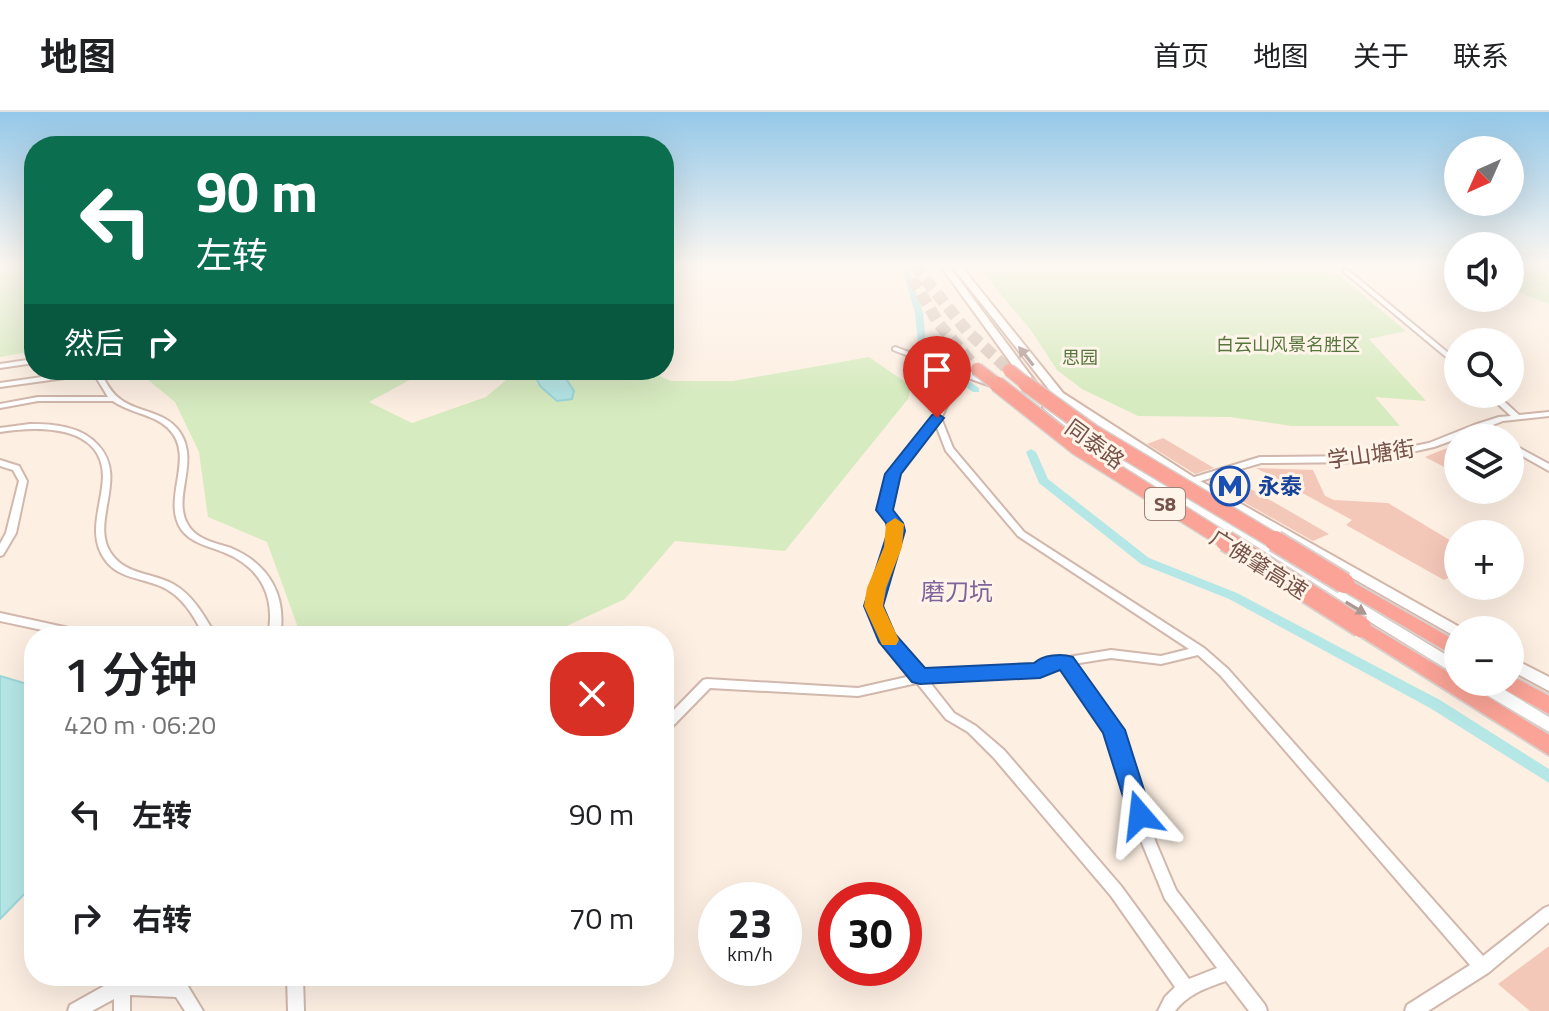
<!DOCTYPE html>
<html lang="zh">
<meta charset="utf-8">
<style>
:root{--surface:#fff;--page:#f2f2f2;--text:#202124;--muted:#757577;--line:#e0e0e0}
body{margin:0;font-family:"Titillium Web","Noto Sans SC",sans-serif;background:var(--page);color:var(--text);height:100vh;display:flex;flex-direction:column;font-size:30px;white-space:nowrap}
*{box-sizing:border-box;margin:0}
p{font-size:26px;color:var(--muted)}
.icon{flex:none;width:44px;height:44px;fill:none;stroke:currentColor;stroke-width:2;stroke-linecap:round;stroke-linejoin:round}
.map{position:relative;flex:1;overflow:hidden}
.panel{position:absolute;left:24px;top:514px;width:650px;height:360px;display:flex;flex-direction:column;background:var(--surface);border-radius:32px;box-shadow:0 8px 32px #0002}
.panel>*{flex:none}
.hud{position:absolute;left:24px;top:24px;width:650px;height:244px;border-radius:32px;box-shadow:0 8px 32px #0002;background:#0b6e4f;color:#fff;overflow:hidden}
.needle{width:52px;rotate:225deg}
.buttons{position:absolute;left:1444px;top:24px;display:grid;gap:16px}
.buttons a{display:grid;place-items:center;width:80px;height:80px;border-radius:50%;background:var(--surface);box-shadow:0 8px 32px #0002;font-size:40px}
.speed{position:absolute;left:698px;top:770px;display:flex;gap:16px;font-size:40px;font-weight:700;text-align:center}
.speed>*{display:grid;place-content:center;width:104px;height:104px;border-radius:50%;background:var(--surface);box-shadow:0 8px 32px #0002;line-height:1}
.speed small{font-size:20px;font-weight:400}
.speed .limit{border:12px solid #d22;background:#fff;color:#111}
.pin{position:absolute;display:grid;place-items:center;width:68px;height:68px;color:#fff;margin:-82px -34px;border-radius:50% 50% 50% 0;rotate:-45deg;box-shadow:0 0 8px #0007}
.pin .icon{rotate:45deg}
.me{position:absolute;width:88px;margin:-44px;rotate:343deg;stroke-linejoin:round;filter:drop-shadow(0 0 6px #0008)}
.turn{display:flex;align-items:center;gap:28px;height:168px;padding:0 40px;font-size:36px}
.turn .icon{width:104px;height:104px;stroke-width:2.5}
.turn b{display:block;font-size:56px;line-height:68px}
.then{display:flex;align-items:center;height:76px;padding:0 40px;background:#0003;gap:16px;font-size:30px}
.round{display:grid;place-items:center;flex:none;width:84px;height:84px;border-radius:32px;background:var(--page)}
.overview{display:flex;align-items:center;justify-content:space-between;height:136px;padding:0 40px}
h1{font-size:48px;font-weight:600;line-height:60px}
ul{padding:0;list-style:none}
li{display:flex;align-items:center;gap:24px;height:104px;padding:0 40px}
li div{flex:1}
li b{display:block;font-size:30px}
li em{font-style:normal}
header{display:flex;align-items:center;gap:48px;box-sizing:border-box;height:112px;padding:0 40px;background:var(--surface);border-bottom:2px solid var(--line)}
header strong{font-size:38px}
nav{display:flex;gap:44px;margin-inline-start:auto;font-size:28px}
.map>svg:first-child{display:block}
</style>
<header>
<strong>地图</strong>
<nav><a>首页</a><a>地图</a><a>关于</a><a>联系</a></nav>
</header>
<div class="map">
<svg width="1549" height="899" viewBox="0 0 1549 899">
<rect width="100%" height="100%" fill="#fdefe2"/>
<g fill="#d7ebc0">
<path d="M0,153h34v86l-34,6z"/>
<path d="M976,153h329l34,10 67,56 -37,8 57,62 -51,-4 25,29h-108l-62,-9 -92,-1 -56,-27 -25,-19 -27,-41z"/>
<path d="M1510,153h39v39l-39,-15z"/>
<path d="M869,245l42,29 -3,13 -123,152 -110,-10 -50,58 -80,37h-244l-34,-94 -59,-25 -9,-65 -24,-50 -39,-32h292l-59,32 43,21 74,-26 32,-27h128l25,11h62z"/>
</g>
<g fill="#b6e7e7" stroke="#9cd8da" stroke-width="2">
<path d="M555,259l10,6 9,14 -2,8 -15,2 -17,-15 -5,-11z"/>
<path d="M0,564l34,10v198l-34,35z"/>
</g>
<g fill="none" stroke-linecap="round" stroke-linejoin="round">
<g fill="#b6e7e7" fill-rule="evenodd">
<path d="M901,153h6l16,48 4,40 52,35v4h-6l-54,-38 -4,-41z"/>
<path d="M1031,337l5,3 12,27 101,79 88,35 203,107 109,69v14l-119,-75 -201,-109 -88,-35 -102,-81 -13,-31z"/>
</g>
</g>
<g fill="#f4c8b9">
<path d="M1163,326l51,30 -19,6 -48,-30z"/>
<path d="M1458,332v30l-33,-17 12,-5z"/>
<path d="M1256,356l57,2 12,26 9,4 54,3 70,42v28l-14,7 -98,-55 6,-5z"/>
<path d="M1228,364l63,36 38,22 -16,7 -105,-59z"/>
<path d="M1549,834v65h-19l-32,-27z"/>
</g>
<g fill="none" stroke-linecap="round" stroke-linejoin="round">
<g stroke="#dbc8bc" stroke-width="12" stroke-dasharray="12 6" stroke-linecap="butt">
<path d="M914,153l53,66 42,39"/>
<path d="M912,166l27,46 38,45"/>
</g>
<defs>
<g id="street">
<path d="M1344,158h4l110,91v6l-114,-95z"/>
<path d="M895,235l71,26 6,-1v3l22,7v4h-3l-23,-8 -10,6 -17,34 12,30 71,84 180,116 24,21 255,287 61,-48 5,-2v16l-61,51 -60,38h-23l2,-6 63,-40 -250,-290 -22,-20 -37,9 -50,-6 -38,6 47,66 36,113 20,47 89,115 2,6h-18l-23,-30c-20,7 -38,13 -51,30h-17l7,-14 10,-10 -64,-91 -117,-138 -26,-26 -22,-13 -29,-36 -59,13 -148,-8 -42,43 -4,2v-13l39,-40 4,-1 151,9 53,-12 -29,-36 -13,-34 3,-18 9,-20 10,-37 -1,-8 -10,-13 9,-36 44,-57 19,-36 9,-5 -68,-26v-2zM936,313l10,26 72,85 171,113 -28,7 -50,-6 -67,11 -4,1 -3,5 -105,4 -10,2 -31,-37 -12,-30 3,-18 9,-20 10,-37 -1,-8 -10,-13 7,-36zM1062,554l46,66 34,111 23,56 52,69 -28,11 -68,-93 -117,-136 -28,-24 -22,-13 -26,-33 112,-5 4,-1 4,-5z"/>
<path d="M34,247v4l-34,5v-4z"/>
<path d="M91,258h8c6,10 11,22 21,29 18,14 45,12 59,32 22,31 -8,66 9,94 9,15 28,18 43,23 38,16 56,48 49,88h-12c8,-39 -7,-69 -45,-84 -15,-6 -32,-9 -42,-23 -20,-31 16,-73 -13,-101 -15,-14 -38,-15 -55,-27h-75l-38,7v-4l38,-7h70l-14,-23 -94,13v-4z"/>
<path d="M1487,282h9l23,21 30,-3v4l-46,5 -18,7 15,10h-10l-12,-7 -44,16 -68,15 -105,1 -67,20 -3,1 -4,-3 1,-2 72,-22 106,-1 63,-13 45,-18 25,-8 12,-1z"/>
<path d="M30,312c24,0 51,2 68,21 32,34 -11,79 15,111 15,19 40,17 60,28 20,11 32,33 43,52h-12c-10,-20 -22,-41 -44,-50 -19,-8 -41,-8 -54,-25 -20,-26 -4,-55 -3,-84 0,-53 -66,-51 -103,-45v-4z"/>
<path d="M1510,331l39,21v7l-39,-22z"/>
<path d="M0,348l19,6 8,15 -11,52 -13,22 -3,1v-12l6,-11 13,-52 -6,-11 -13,-4z"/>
<path d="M0,501l87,19 4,1 2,3h-23l-70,-15z"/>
<path d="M113,864l67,5 6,2 17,28h-18l-9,-14 -46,-2v16h-16v-12l-22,12h-24l2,-6 43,-24z"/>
<path d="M287,864h16l1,35h-16z"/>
</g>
<g id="secondary">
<path d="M940,153h8l92,123v4h-8z"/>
<path d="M955,154h6l102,127 132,85 268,151 -5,1v8l-271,-154 -132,-87 -100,-127z"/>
<path d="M1048,292l67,50 343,208v14l-351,-216 -63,-51 -1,-2z"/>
<path d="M1510,545l39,20v14l-39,-21z"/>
<path d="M1470,570h21l58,35v15l-77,-46z"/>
</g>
<g id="highway">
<path d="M1344,465l114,65v16l-121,-71 -2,-4z"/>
<path d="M1361,508l97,58v4h6l85,53v20l-195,-123 -3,-5 3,-5z"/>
<path d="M1510,563l39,21v18l-47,-26 -4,-6h12z"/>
</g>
</defs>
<use href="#street" stroke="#d1b7ac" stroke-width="4"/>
<use href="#secondary" stroke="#d4b6a8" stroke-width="4"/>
<use href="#highway" stroke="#d9cfcc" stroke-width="4"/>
<use href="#street" fill="#fff" fill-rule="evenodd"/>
<use href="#secondary" fill="#fff" fill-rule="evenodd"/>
<use href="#highway" fill="#faa396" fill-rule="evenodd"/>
<defs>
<g id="highway-bridge-far2">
<path d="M977,257l22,17"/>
<path d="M1009,258l20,16"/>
</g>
<g id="highway-bridge-far1">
<path d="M997,272l81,64 151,95"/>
<path d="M1026,272l68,49 184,110"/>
</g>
<g id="highway-bridge">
<path d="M1226,429l135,86"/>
<path d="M1275,429l69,42"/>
</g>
</defs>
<use href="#highway-bridge-far2" stroke="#d9cfcc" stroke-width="15" stroke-linecap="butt"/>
<use href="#highway-bridge-far1" stroke="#d9cfcc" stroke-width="18" stroke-linecap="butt"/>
<use href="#highway-bridge" stroke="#d9cfcc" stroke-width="24" stroke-linecap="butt"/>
<use href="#highway-bridge-far2" stroke="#faa396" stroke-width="12"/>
<use href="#highway-bridge-far1" stroke="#faa396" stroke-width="15"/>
<use href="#highway-bridge" stroke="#faa396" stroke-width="20"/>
</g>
<defs><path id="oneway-solid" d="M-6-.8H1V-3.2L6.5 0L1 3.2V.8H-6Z" transform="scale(2)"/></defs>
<g fill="#ad9791">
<use href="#oneway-solid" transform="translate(1026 244) rotate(-128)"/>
<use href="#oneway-solid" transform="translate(1356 496) rotate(31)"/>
</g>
<linearGradient id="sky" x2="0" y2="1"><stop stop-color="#94c8e8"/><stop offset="0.55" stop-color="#fef8f2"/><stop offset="1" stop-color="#fef8f2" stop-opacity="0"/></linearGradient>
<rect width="1549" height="279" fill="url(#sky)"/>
<path fill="#1a73e8" stroke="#114b97" stroke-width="2" d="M937,301l7,5 -43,56 -8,36 10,13 2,8 -22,75 12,28 30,34 109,-5c9,-8 27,-10 39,-6l52,73 27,85 -3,7 -9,3 -9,-3 -28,-89 -43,-63 -20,8 -120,6 -8,-2 -33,-40 -15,-36 24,-75 -2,-8 -10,-13 9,-36 47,-59z"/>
<path fill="#f59e0b" d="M895,406l9,6 -2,23 -16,41 -3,18 16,34 -3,5h-14l-18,-39 3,-18 17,-41 2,-23z"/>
<defs>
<symbol id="metro-ring" viewBox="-11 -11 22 22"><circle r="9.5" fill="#fff4e9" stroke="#1a4fb4" stroke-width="1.5"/><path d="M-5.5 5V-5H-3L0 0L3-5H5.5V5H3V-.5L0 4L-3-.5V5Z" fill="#1a4fb4"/></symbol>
</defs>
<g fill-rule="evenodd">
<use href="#metro-ring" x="1208" y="352" width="44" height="44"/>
</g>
<g text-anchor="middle" stroke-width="6" stroke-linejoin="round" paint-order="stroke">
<g font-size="18" fill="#55763c" stroke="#fff4e9">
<text x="1288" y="239">白云山风景名胜区</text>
<text x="1080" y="252">思园</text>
</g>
<rect fill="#fff4e9" stroke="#9f8378" stroke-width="2" x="1145" y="376" width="40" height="32" rx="6"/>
<g font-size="20" font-weight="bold" fill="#765248">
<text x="1165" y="399">S8</text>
</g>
<g font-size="22" fill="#765248" stroke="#fff4e9">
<text transform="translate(1095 332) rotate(36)" y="8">同泰路</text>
<text transform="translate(1371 342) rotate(-8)" y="8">学山塘街</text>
<text transform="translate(1259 452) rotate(32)" y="8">广佛肇高速</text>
</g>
<g font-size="22" font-weight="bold" fill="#164399" stroke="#fff4e9" text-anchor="start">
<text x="1258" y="382">永泰</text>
</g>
<g font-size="24" fill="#80639a" stroke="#fff4e9">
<text x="957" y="488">磨刀坑</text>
</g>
</g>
</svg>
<div class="buttons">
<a><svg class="needle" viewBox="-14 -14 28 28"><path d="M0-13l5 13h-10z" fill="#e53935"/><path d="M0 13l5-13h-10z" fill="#757577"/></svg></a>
<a><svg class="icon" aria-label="sound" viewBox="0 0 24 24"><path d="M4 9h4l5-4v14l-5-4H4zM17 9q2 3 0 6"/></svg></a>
<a><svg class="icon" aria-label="search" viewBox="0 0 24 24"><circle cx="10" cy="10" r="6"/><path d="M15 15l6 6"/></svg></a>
<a><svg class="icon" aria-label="layers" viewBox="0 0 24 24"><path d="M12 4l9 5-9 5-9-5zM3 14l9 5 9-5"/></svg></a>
<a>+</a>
<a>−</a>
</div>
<div class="speed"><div>23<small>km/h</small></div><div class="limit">30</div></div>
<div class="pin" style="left:937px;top:306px;background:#d93025"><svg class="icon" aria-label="arrive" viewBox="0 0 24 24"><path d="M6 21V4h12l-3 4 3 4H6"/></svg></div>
<svg class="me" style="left:1140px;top:703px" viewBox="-20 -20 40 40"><path d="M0-17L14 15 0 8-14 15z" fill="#1a73e8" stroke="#fff" stroke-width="4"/></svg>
<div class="hud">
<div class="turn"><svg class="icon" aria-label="left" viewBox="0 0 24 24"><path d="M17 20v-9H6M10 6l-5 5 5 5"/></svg><div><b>90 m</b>左转</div></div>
<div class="then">然后<svg class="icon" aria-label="right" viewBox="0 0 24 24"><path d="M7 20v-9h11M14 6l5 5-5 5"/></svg></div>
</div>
<section class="panel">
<div class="overview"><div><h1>1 分钟</h1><p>420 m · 06:20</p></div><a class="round" style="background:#d93025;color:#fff"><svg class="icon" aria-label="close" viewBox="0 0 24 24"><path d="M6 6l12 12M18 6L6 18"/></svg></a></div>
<ul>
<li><svg class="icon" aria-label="left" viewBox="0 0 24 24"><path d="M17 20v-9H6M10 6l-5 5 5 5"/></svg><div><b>左转</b></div><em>90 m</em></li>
<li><svg class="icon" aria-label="right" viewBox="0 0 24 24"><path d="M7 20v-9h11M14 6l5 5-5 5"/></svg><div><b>右转</b></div><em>70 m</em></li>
</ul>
</section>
</div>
